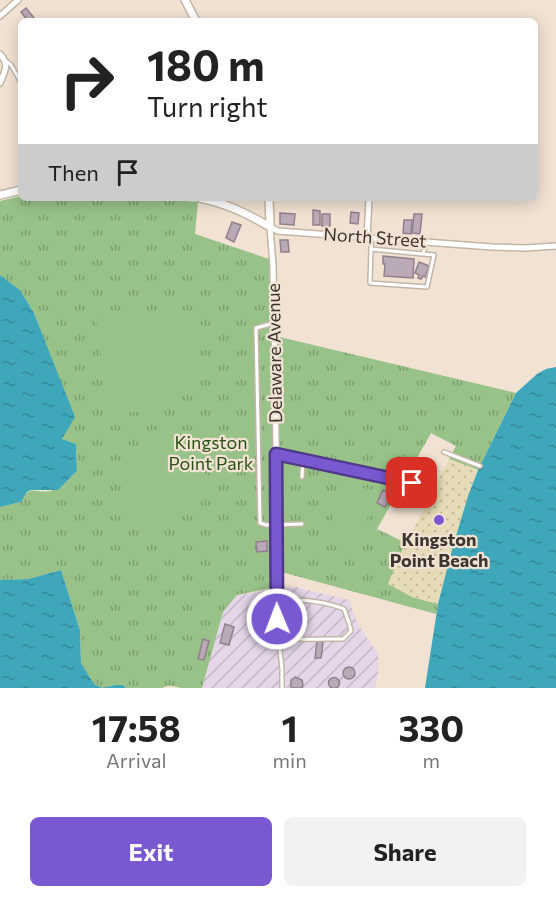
<!DOCTYPE html>
<style>
:root{--surface:#fff;--page:#f2f2f2;--text:#222;--muted:#767676;--accent:#7a58d2}
body{margin:0;font-family:Commissioner,sans-serif;background:var(--page);color:var(--text);height:100vh;display:flex;flex-direction:column;font-size:22px;white-space:nowrap}
*{box-sizing:border-box;margin:0}
p{font-size:20px;color:var(--muted)}
.icon{flex:none;width:33px;height:33px;fill:none;stroke:currentColor;stroke-width:2;stroke-linecap:round;stroke-linejoin:round}
.map{position:relative;height:688px;overflow:hidden}
.details{display:flex;flex-direction:column;background:var(--surface);flex:1}
.details>*{flex:none}
.top-card{position:absolute;left:18px;top:18px;width:520px;height:183px;border-radius:9px;box-shadow:0 3px 15px #0003;background:#fff;color:var(--text);overflow:hidden}
.pin{position:absolute;display:grid;place-items:center;width:51px;height:51px;color:#fff;margin:-26px;border-radius:12px;box-shadow:0 3px 9px #0006}
.me{position:absolute;width:66px;margin:-33px;rotate:359deg;stroke-linejoin:round;filter:drop-shadow(0 0 4px #0008)}
.turn{display:flex;align-items:center;gap:21px;height:126px;padding:0 30px;font-size:27px}
.turn .icon{width:78px;height:78px;stroke-width:2.5}
.turn b{display:block;font-size:42px;line-height:51px}
.then{display:flex;align-items:center;height:57px;padding:0 30px;background:#0003;gap:12px;font-size:22px}
.eta{display:flex;justify-content:space-evenly;align-items:center;height:102px;text-align:center}
.eta b{font-size:36px;font-weight:700;line-height:42px}
.action{display:flex;gap:12px;margin-top:auto;padding:12px 30px}
.action a{flex:1;height:69px;border-radius:9px;background:var(--accent);color:#fff;font-size:24px;font-weight:700;line-height:69px;text-align:center}
.action a+a{background:var(--page);color:var(--text)}
.map>svg:first-child{display:block}
</style>
<div class="map">
<svg width="556" height="688" viewBox="0 0 556 688">
<defs>
<pattern id="industrial-furrows" width="10" height="10" patternUnits="userSpaceOnUse" patternTransform="scale(1.5)"><rect width="10" height="10" fill="#e4d5e8"/><path d="M-1 1l2-2M0 10L10 0M9 11l2-2" fill="none" stroke="#c4b7c7"/></pattern>
<pattern id="grass-tufts" width="24" height="20" patternUnits="userSpaceOnUse" patternTransform="scale(1.5)"><rect width="24" height="20" fill="#98c288"/><path d="M3 7l-1-3M5 7V3M7 7l1-3M15 17l-1-3M17 17v-4M19 17l1-3" fill="none" stroke="#7d9e70"/></pattern>
<pattern id="sand-dots" width="8" height="8" patternUnits="userSpaceOnUse" patternTransform="scale(1.5)"><rect width="8" height="8" fill="#e5dbb6"/><path d="M2 2h.1M6 6h.1" fill="none" stroke="#c5bd9d" stroke-width="1.8" stroke-linecap="round"/></pattern>
<pattern id="water-ripples" width="26" height="14" patternUnits="userSpaceOnUse" patternTransform="scale(1.5)"><rect width="26" height="14" fill="#3ea7ba"/><path d="M2 4q2-2 4 0t4 0M15 11q2-2 4 0t4 0" fill="none" stroke="#358998"/></pattern>
</defs>
<rect width="100%" height="100%" fill="#f1e2d3"/>
<path fill="url(#industrial-furrows)" d="M295,587l54,13 9,25 20,29v19l-3,15h-173l21,-76 14,-17z"/>
<path fill="url(#grass-tufts)" d="M21,196v2h127l50,4 -3,32 74,25 2,76 245,58 -38,77 -29,-11 7,-13 -25,-13 -54,96 29,14 -9,18 15,36 26,7 -2,10 -162,-44v17l-37,8 -14,17 -21,76c-7,0 -14,0 -21,0 -9,-2 -11,-4 -19,0h-36l-3,-3h-8l-13,3 -8,-4 -13,-21 -1,-33 -19,-60 -33,9 -28,1v-73l21,-5c10,-19 13,-8 29,-11 12,-3 19,-12 27,-20l-1,-27 -14,-5 12,-22 -40,-104 -14,-23 -20,-15v-74z"/>
<path fill="url(#sand-dots)" d="M449,459l29,11c-18,44 -28,89 -40,134l-26,-7 -24,-13 9,-23z"/>
<g fill="#98c288">
<path d="M183,314l12,16 4,14 2,23 -7,17 -25,25 -58,5 -6,-23 -8,-71z"/>
<path d="M172,419l18,21 21,47 -5,11 -20,13 -20,9 -34,6c-3,-9 -7,-18 -8,-27 -2,-22 7,-50 24,-64 7,-6 16,-11 24,-16z"/>
<path d="M339,483l34,7 -10,51 -34,-7z"/>
</g>
<g fill="url(#water-ripples)">
<path d="M0,275l20,15 14,23 41,104 -13,22 14,5 1,27 -19,19h-27l-4,2 -6,10 -21,5z"/>
<path d="M556,367v321h-131l13,-84 15,-58 15,-50 10,-26 38,-77 21,-19 9,-5z"/>
<path d="M61,570l19,60 1,33 13,21 8,4 13,-3h8l3,3h-126v-108l28,-1z"/>
</g>
<g fill="#baa9b6" stroke="#91818d" stroke-width="1.5">
<path d="M26,8l9,11 -2,2h-5l-7,-9z"/>
<path d="M313,210l7,1v14h-7z"/>
<path d="M351,212l8,1 -1,11 -8,-1z"/>
<path d="M280,213l15,1 -1,11 -14,-1z"/>
<rect x="322" y="214" width="8" height="12"/>
<path d="M414,214h8l-2,20 -8,-1z"/>
<path d="M404,220h8l-1,14 -8,-1z"/>
<path d="M232,222l9,3 -7,17 -8,-4z"/>
<path d="M280,240h8l1,12h-8z"/>
<path d="M383,256l31,3 -1,19 -29,-2 1,-12h-2z"/>
<path d="M419,262l10,4 -4,11 -2,-1 -2,3 -3,-1 1,-3 -4,-2z"/>
<path d="M383,490l8,4 -6,13 -8,-4z"/>
<path d="M267,541v10l-10,1 -1,-10z"/>
<path d="M225,624l9,3 -5,18 -9,-2z"/>
<path d="M203,639l6,2 -5,19 -6,-1z"/>
<path d="M317,641l6,1 -2,16h-6z"/>
<circle cx="349" cy="673" r="6"/>
<path d="M295,677l7,3 1,5 -1,3h-11v-8z"/>
<circle cx="334" cy="683" r="5.5"/>
</g>
<g fill="none" stroke-linecap="round" stroke-linejoin="round">
<defs>
<g id="service">
<path d="M5,60l6,5 10,17"/>
<path d="M372,239l-1,10 52,5 3,-12"/>
<path d="M371,249l-1,34 57,4 7,-32 -11,-1"/>
<path d="M274,323l-18,5 4,195 6,2 36,-1"/>
<path d="M444,452l36,14"/>
<path d="M276,454l150,32"/>
<path d="M302,477l1,-17"/>
<path d="M276,589l2,44 4,36v19"/>
<path d="M277,599c23,1 45,1 67,10l5,14 2,8 -8,8c-22,-1 -46,4 -65,-6"/>
</g>
<g id="minor">
<path d="M0,16l18,-16"/>
<path d="M0,54c10,11 5,16 0,29"/>
<path d="M270,227l3,38 1,54 3,186 -1,84"/>
<path d="M270,227l8,4 214,16 34,1 30,-2"/>
<path d="M367,238l2,-40"/>
</g>
<g id="tertiary">
<path d="M185,0l11,21"/>
<path d="M0,195l21,-5"/>
<path d="M200,198c28,6 46,15 70,29"/>
<path d="M269,198l1,29"/>
</g>
</defs>
<use href="#service" stroke="#c4b6a7" stroke-width="6"/>
<use href="#minor" stroke="#c4b6a7" stroke-width="8"/>
<use href="#tertiary" stroke="#c4b6a7" stroke-width="10"/>
<use href="#service" stroke="#fff" stroke-width="3"/>
<use href="#minor" stroke="#fff" stroke-width="5"/>
<use href="#tertiary" stroke="#fff" stroke-width="7"/>
</g>
<g fill="none" stroke-linecap="round" stroke-linejoin="round">
<defs>
<path id="route" d="M277,619l-1,-165 136,29"/>
</defs>
<use href="#route" stroke="#4f3988" stroke-width="15"/>
<use href="#route" stroke="#7a58d2" stroke-width="10"/>
</g>
<circle fill="#7a58d2" stroke="#f1e2d3" stroke-width="2" cx="439" cy="520" r="6"/>
<g text-anchor="middle" stroke-width="4.5" stroke-linejoin="round" paint-order="stroke">
<g font-size="18" fill="#3b352f" stroke="#f1e2d3">
<text transform="translate(375 238) rotate(4)" y="6">North Street</text>
<text transform="translate(275 353) rotate(-91)" y="6">Delaware Avenue</text>
</g>
<g font-size="18" fill="#285213" stroke="#f1e2d3">
<text x="211" y="449">Kingston<tspan x="211" dy="21">Point Park</tspan></text>
</g>
<g font-size="18" font-weight="bold" fill="#3b352f" stroke="#f1e2d3">
<text x="439" y="546">Kingston<tspan x="439" dy="21">Point Beach</tspan></text>
</g>
</g>
</svg>
<div class="pin" style="left:412px;top:483px;background:#d93025"><svg class="icon" aria-label="arrive" viewBox="0 0 24 24"><path d="M6 21V4h12l-3 4 3 4H6"/></svg></div>
<svg class="me" style="left:277px;top:619px" viewBox="-20 -20 40 40"><circle r="17" fill="#7a58d2" stroke="#fff" stroke-width="3"/><path d="M0-11L8 9 0 5-8 9z" fill="#fff"/></svg>
<div class="top-card">
<div class="turn"><svg class="icon" aria-label="right" viewBox="0 0 24 24"><path d="M7 20v-9h11M14 6l5 5-5 5"/></svg><div><b>180 m</b>Turn right</div></div>
<div class="then">Then<svg class="icon" aria-label="arrive" viewBox="0 0 24 24"><path d="M6 21V4h12l-3 4 3 4H6"/></svg></div>
</div>
</div>
<section class="details">
<div class="eta">
<div><b>17:58</b><p>Arrival</p></div>
<div><b>1</b><p>min</p></div>
<div><b>330</b><p>m</p></div>
</div>
<div class="action"><a>Exit</a><a>Share</a></div>
</section>
